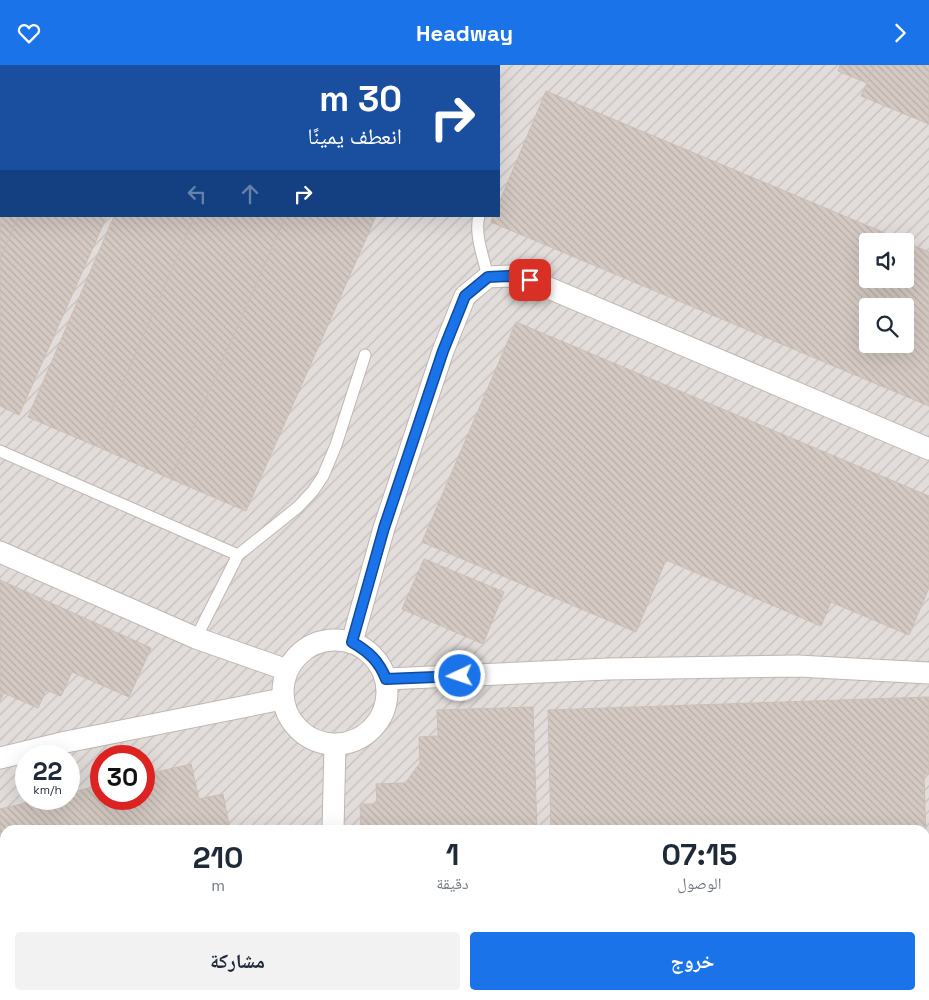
<!DOCTYPE html>
<html lang="ar">
<meta charset="utf-8">
<style>
:root{--surface:#fff;--page:#f2f2f3;--text:#1f2937;--muted:#747a83;--accent:#1a73e8}
body{margin:0;font-family:"Space Grotesk","Noto Naskh Arabic",sans-serif;background:var(--page);color:var(--text);direction:rtl;height:100vh;display:flex;flex-direction:column;font-size:19px;white-space:nowrap}
*{box-sizing:border-box;margin:0}
p{font-size:16px;color:var(--muted)}
.icon{flex:none;width:28px;height:28px;fill:none;stroke:currentColor;stroke-width:2;stroke-linecap:round;stroke-linejoin:round}
.map{position:relative;flex:1;overflow:hidden;direction:ltr}
.sheet{position:absolute;left:0px;top:760px;width:930px;height:175px;display:flex;flex-direction:column;background:var(--surface);border-radius:15px 15px 0 0;box-shadow:0 5px 20px #0002;direction:rtl}
.sheet>*{flex:none}
.guide{position:absolute;left:0px;top:0px;width:500px;height:152px;box-shadow:0 5px 20px #0002;direction:rtl;background:#1a4fa0;color:#fff;overflow:hidden}
.tools{position:absolute;left:859px;top:168px;display:grid;gap:10px}
.tools a{display:grid;place-items:center;width:55px;height:55px;border-radius:5px;background:var(--surface);box-shadow:0 5px 20px #0002;font-size:25px}
.speed{position:absolute;left:15px;top:680px;display:flex;gap:10px;font-size:25px;font-weight:700;text-align:center}
.speed>*{display:grid;place-content:center;width:65px;height:65px;border-radius:50%;background:var(--surface);box-shadow:0 5px 20px #0002;line-height:1}
.speed small{font-size:12px;font-weight:400}
.speed .limit{border:8px solid #d22;background:#fff;color:#111}
.pin{position:absolute;display:grid;place-items:center;width:42px;height:42px;color:#fff;margin:-21px;border-radius:10px;box-shadow:0 2px 8px #0006}
.me{position:absolute;width:55px;margin:-28px;rotate:267deg;stroke-linejoin:round;filter:drop-shadow(0 0 4px #0008)}
.turn{display:flex;align-items:center;gap:18px;height:105px;padding:0 15px;font-size:22px}
.turn .icon{width:65px;height:65px;stroke-width:2.5}
.turn b{display:block;font-size:35px;line-height:42px}
.lanes{display:flex;align-items:center;height:48px;padding:0 15px;background:#0003;justify-content:center;gap:25px;direction:ltr}
.lanes .off{opacity:.35}
.eta{display:flex;justify-content:space-evenly;align-items:center;height:85px;text-align:center}
.eta b{font-size:30px;font-weight:700;line-height:35px}
.primary-button{display:flex;gap:10px;margin-top:auto;padding:10px 15px}
.primary-button a{flex:1;height:58px;border-radius:5px;background:var(--accent);color:#fff;font-size:20px;font-weight:700;line-height:58px;text-align:center}
.primary-button a+a{background:var(--page);color:var(--text)}
header{display:flex;justify-content:space-between;align-items:center;height:65px;padding:0 15px;background:var(--accent);color:#fff;font-size:22px;font-weight:700}
.map>svg:first-child{display:block}
</style>
<header><svg class="icon" aria-label="forward" viewBox="0 0 24 24"><path d="M9 5l7 7-7 7"/></svg>Headway<svg class="icon" aria-label="heart" viewBox="0 0 24 24"><path d="M12 20l-8-8c-3-5 5-10 8-4 3-6 11-1 8 4z"/></svg></header>
<div class="map">
<svg width="929" height="935" viewBox="0 0 929 935">
<defs>
<pattern id="industrial-furrows" width="10" height="10" patternUnits="userSpaceOnUse" patternTransform="scale(1.25)"><rect width="10" height="10" fill="#e2ddda"/><path d="M-1 1l2-2M0 10L10 0M9 11l2-2" fill="none" stroke="#c3bfbc"/></pattern>
<pattern id="building-back-hatch" width="6" height="6" patternUnits="userSpaceOnUse" patternTransform="scale(1.25)"><rect width="6" height="6" fill="#d5cac3"/><path d="M-1 5l2 2M0 0l6 6M5-1l2 2" fill="none" stroke="#b8aea8"/></pattern>
</defs>
<rect width="100%" height="100%" fill="#f2ede9"/>
<path fill="url(#industrial-furrows)" fill-rule="evenodd" d="M0,0h929v935h-929zM1,1h498v150h-498zM868,176h37v38h-37zM868,241h37v38h-37zM26,691h43v43h-43zM101,691h43v43h-43zM5,765h920v165h-920z"/>
<g fill="url(#building-back-hatch)" stroke="#ccbeb4" fill-rule="evenodd">
<path d="M2,0h85l-86,1z"/>
<path d="M87,0h88l-88,1z"/>
<path d="M178,0h81l-81,1z"/>
<path d="M259,0h93l-93,1z"/>
<path d="M352,0h90l-91,1z"/>
<path d="M840,0h35l-8,18 -29,-12z"/>
<path d="M875,0h54v59l-68,-28z"/>
<path d="M1,2v149h18l-19,43z"/>
<path d="M546,26l358,150h-36v38h37v-37l24,10v154l-438,-184 2,-6h6v-13zM868,241h37v38h-37z"/>
<path d="M19,151h88l-88,199 -19,-9v-147z"/>
<path d="M114,151h81l-99,230 -68,-29z"/>
<path d="M195,151h91l-115,263 -75,-33z"/>
<path d="M286,151h90l-130,295 -75,-32z"/>
<path d="M516,257l413,174v92l-20,47 -78,-33 -10,24 -155,-66 -30,72 -214,-90z"/>
<path d="M424,494l80,33 -21,52 -81,-35z"/>
<path d="M0,515l151,68 -22,49 -57,-25 -11,24 -15,-6 -8,18 -34,-15 -4,8z"/>
<path d="M929,632v77h-5l4,135h-3v-79h-374l-3,-120z"/>
<path d="M533,642l4,123h-176l-1,-26h17l-1,-20 29,-1 15,-20 -1,-26 19,-1 -1,-26z"/>
<path d="M191,699l8,35 24,-5 7,36h-225v56l-5,2v-79l43,-10h26v-6l32,-8v14h43v-24z"/>
<path d="M72,930h199l2,5h-222z"/>
<rect x="377" y="930" width="68" height="5"/>
<rect x="445" y="930" width="242" height="5"/>
<path d="M716,930h203v5h-202z"/>
</g>
<g fill="none" stroke-linecap="round" stroke-linejoin="round">
<defs>
<g id="service">
<path d="M479,151c-5,18 5,43 9,61"/>
<path d="M0,386l238,104"/>
<path d="M196,573l42,-83 60,-48 15,-16 10,-15 13,-31 29,-90"/>
<path d="M296,930l1,5"/>
<path d="M0,934l17,-4"/>
</g>
<g id="minor">
<path d="M0,487l196,86 91,32"/>
<circle cx="335" cy="627" r="52"/>
<path d="M352,577l32,-114 59,-177 22,-55 23,-19 21,-1 21,4 399,169"/>
<path d="M386,614l222,-10 190,-3 131,7"/>
<path d="M0,693l66,-16 216,-43"/>
<path d="M333,765l2,-85"/>
<path d="M333,930v5"/>
</g>
</defs>
<use href="#service" stroke="#c0b6af" stroke-width="13"/>
<use href="#minor" stroke="#c0b6af" stroke-width="23"/>
<use href="#service" stroke="#fff" stroke-width="11"/>
<use href="#minor" stroke="#fff" stroke-width="21"/>
</g>
<g fill="none" stroke-linecap="round" stroke-linejoin="round">
<defs>
<path id="route" d="M460,611l-74,3c-7,-18 -17,-27 -34,-37l32,-114 59,-177 22,-55 23,-19 21,-1 21,4"/>
</defs>
<use href="#route" stroke="#114b97" stroke-width="12"/>
<use href="#route" stroke="#1a73e8" stroke-width="9"/>
</g>
</svg>
<div class="tools">
<a><svg class="icon" aria-label="sound" viewBox="0 0 24 24"><path d="M4 9h4l5-4v14l-5-4H4zM17 9q2 3 0 6"/></svg></a>
<a><svg class="icon" aria-label="search" viewBox="0 0 24 24"><circle cx="10" cy="10" r="6"/><path d="M15 15l6 6"/></svg></a>
</div>
<div class="speed"><div>22<small>km/h</small></div><div class="limit">30</div></div>
<div class="pin" style="left:530px;top:215px;background:#d93025"><svg class="icon" aria-label="arrive" viewBox="0 0 24 24"><path d="M6 21V4h12l-3 4 3 4H6"/></svg></div>
<svg class="me" style="left:460px;top:611px" viewBox="-20 -20 40 40"><circle r="17" fill="#1a73e8" stroke="#fff" stroke-width="3"/><path d="M0-11L8 9 0 5-8 9z" fill="#fff"/></svg>
<div class="guide">
<div class="turn"><svg class="icon" aria-label="right" viewBox="0 0 24 24"><path d="M7 20v-9h11M14 6l5 5-5 5"/></svg><div><b>30 m</b>انعطف يمينًا</div></div>
<div class="lanes"><svg class="icon off" aria-label="left" viewBox="0 0 24 24"><path d="M17 20v-9H6M10 6l-5 5 5 5"/></svg><svg class="icon off" aria-label="ahead" viewBox="0 0 24 24"><path d="M12 20V5M6 11l6-6 6 6"/></svg><svg class="icon" aria-label="right" viewBox="0 0 24 24"><path d="M7 20v-9h11M14 6l5 5-5 5"/></svg></div>
</div>
<section class="sheet">
<div class="eta">
<div><b>07:15</b><p>الوصول</p></div>
<div><b>1</b><p>دقيقة</p></div>
<div><b>210</b><p>m</p></div>
</div>
<div class="primary-button"><a>خروج</a><a>مشاركة</a></div>
</section>
</div>
